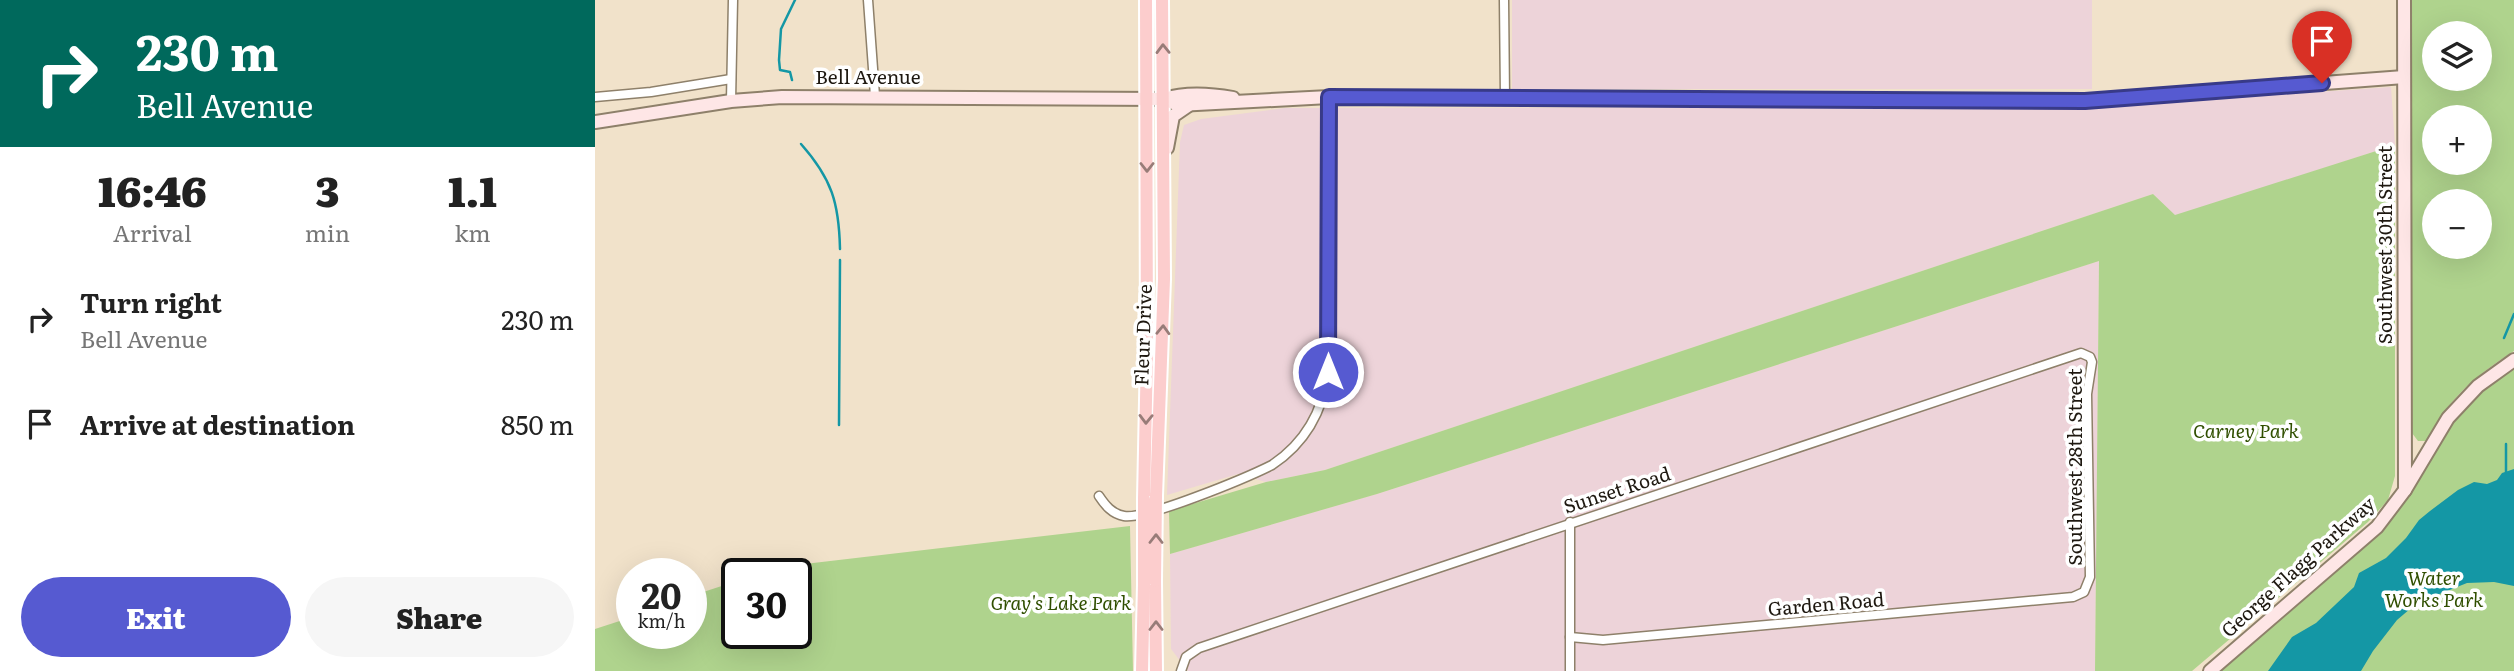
<!DOCTYPE html>
<meta charset="utf-8">
<style>
:root{--surface:#fff;--page:#f6f6f6;--text:#222;--muted:#767676;--accent:#565ad1}
body{margin:0;font-family:Literata,serif;background:var(--page);color:var(--text);height:100vh;display:flex;flex-direction:column;font-size:26px;white-space:nowrap}
*{box-sizing:border-box;margin:0}
p{font-size:23px;color:var(--muted)}
.icon{flex:none;width:38px;height:38px;fill:none;stroke:currentColor;stroke-width:2;stroke-linecap:round;stroke-linejoin:round}
.map{position:relative;flex:1;overflow:hidden}
.side{display:flex;flex-direction:column;background:var(--surface);width:595px}
.side>*{flex:none}
.guide{background:#00695c;color:#fff;overflow:hidden}
.controls{position:absolute;left:1827px;top:21px;display:grid;gap:14px}
.controls a{display:grid;place-items:center;width:70px;height:70px;border-radius:50%;background:var(--surface);box-shadow:0 7px 28px #0002;font-size:35px}
.speed{position:absolute;left:21px;top:558px;display:flex;gap:14px;font-size:35px;font-weight:700;text-align:center}
.speed>*{display:grid;place-content:center;width:91px;height:91px;border-radius:50%;background:var(--surface);box-shadow:0 7px 28px #0002;line-height:1}
.speed small{font-size:18px;font-weight:400}
.speed .limit{border:4px solid #111;border-radius:10px;background:#fff;color:#111}
.pin{position:absolute;display:grid;place-items:center;width:60px;height:60px;color:#fff;margin:-72px -30px;border-radius:50% 50% 50% 0;rotate:-45deg;box-shadow:0 0 7px #0007}
.pin .icon{rotate:45deg}
.me{position:absolute;width:77px;margin:-38px;rotate:0deg;stroke-linejoin:round;filter:drop-shadow(0 0 5px #0008)}
.turn{display:flex;align-items:center;gap:24px;height:147px;padding:0 21px;font-size:32px}
.turn .icon{width:91px;height:91px;stroke-width:2.5}
.turn b{display:block;font-size:49px;line-height:60px}
.eta{display:flex;justify-content:space-evenly;align-items:center;height:119px;text-align:center}
.eta b{font-size:42px;font-weight:800;line-height:49px}
.cta{display:flex;gap:14px;margin-top:auto;padding:14px 21px}
.cta a{flex:1;height:80px;border-radius:42px;background:var(--accent);color:#fff;font-size:28px;font-weight:800;line-height:80px;text-align:center}
.cta a+a{background:var(--page);color:var(--text)}
ul{padding:0;list-style:none}
li{display:flex;align-items:center;gap:21px;height:105px;padding:0 21px}
li div{flex:1}
li b{display:block;font-size:26px}
li em{font-style:normal}
main{display:flex;flex:1;min-height:0}
.map>svg:first-child{display:block}
</style>
<main>
<section class="side">
<div class="guide">
<div class="turn"><svg class="icon" aria-label="right" viewBox="0 0 24 24"><path d="M7 20v-9h11M14 6l5 5-5 5"/></svg><div><b>230 m</b>Bell Avenue</div></div>
</div>
<div class="eta">
<div><b>16:46</b><p>Arrival</p></div>
<div><b>3</b><p>min</p></div>
<div><b>1.1</b><p>km</p></div>
</div>
<ul>
<li><svg class="icon" aria-label="right" viewBox="0 0 24 24"><path d="M7 20v-9h11M14 6l5 5-5 5"/></svg><div><b>Turn right</b><p>Bell Avenue</p></div><em>230 m</em></li>
<li><svg class="icon" aria-label="arrive" viewBox="0 0 24 24"><path d="M6 21V4h12l-3 4 3 4H6"/></svg><div><b>Arrive at destination</b></div><em>850 m</em></li>
</ul>
<div class="cta"><a>Exit</a><a>Share</a></div>
</section>
<div class="map">
<svg width="1919" height="671" viewBox="0 0 1919 671">
<rect width="100%" height="100%" fill="#f1e2ca"/>
<g fill="#edd3d9">
<rect x="917" y="0" width="580" height="89"/>
<path d="M1796,87l4,58 -220,71 -22,-22 -828,276 -59,12 -28,-8 -71,21 13,-353 4,-17 17,-6 84,-11 813,-1z"/>
<path d="M1504,261l-4,410h-907l-17,-22 -1,-95 207,-60z"/>
</g>
<g fill="#afd38d" fill-rule="evenodd">
<path d="M1811,0h108v351c-43,28 -63,46 -88,90h-8l-6,-8zM1839,33h46v46h-46zM1839,117h46v46h-46zM1839,201h46v46h-46z"/>
<path d="M1800,145v331l-7,24 -20,22 -176,149h-97l4,-410 -722,233 -207,60 -1,-43 97,-29 59,-12 828,-276 22,21z"/>
<path d="M1919,368v303h-299l147,-124 91,-130 46,-40z"/>
<path d="M535,526l3,145h-538v-42l37,-12v17h59v-38l46,-15v53h59v-60h-39l22,-7z"/>
</g>
<path fill="#1497a5" d="M1919,469v117l-20,-4 -27,1 -50,20 -20,17 -24,31 -12,20h-93l24,-34 24,-14 38,-36 5,-14 27,-15 20,-20 13,-18 11,-9 28,-21 16,-8 13,2 10,-4 5,-7z"/>
<g fill="none" stroke-linecap="round" stroke-linejoin="round">
<g stroke="#1497a5" stroke-width="2.5">
<path d="M197,80l-2,-8 -10,-2 -1,-10 2,-31 14,-29"/>
<path d="M206,144c31,35 38,59 39,105"/>
<path d="M1909,338l10,-24"/>
<path d="M244,425l1,-165"/>
<path d="M1911,444v28"/>
</g>
<defs>
<g id="street">
<path d="M273,0l7,96"/>
<path d="M909,0l1,98"/>
<path d="M0,97l56,-5 80,-13"/>
<path d="M136,101l2,-101"/>
<path d="M504,496c6,9 13,18 25,20 22,4 124,-39 148,-51 33,-22 51,-54 56,-93l1,-275"/>
<path d="M975,522v149"/>
<path d="M586,671l5,-14 13,-9 882,-295 9,4 2,5 -5,32 3,183 -6,15 -11,5 -470,43 -33,-3"/>
</g>
<g id="secondary">
<path d="M1809,0l1,490"/>
<path d="M569,99l14,6 151,-8 756,4 319,-24"/>
<path d="M0,122l136,-21 51,-4 382,2c22,-7 47,-5 69,-1"/>
<path d="M572,148l6,-32 16,-11"/>
<path d="M1615,671l167,-144 28,-37 43,-72 30,-32 36,-26"/>
</g>
<g id="primary">
<path d="M561,496l8,-217 -2,-279"/>
<path d="M549,499l3,-148 -1,-351"/>
<path d="M560,581l1,90"/>
<path d="M547,671l2,-86"/>
</g>
</defs>
<use href="#street" stroke="#8e806a" stroke-width="11"/>
<use href="#secondary" stroke="#8e806a" stroke-width="16"/>
<use href="#primary" stroke="#fff" stroke-width="16"/>
<use href="#street" stroke="#fff" stroke-width="8"/>
<use href="#secondary" stroke="#fee6e6" stroke-width="12"/>
<use href="#primary" stroke="#fccdcd" stroke-width="12"/>
<defs>
<g id="primary-bridge">
<path d="M560,581l1,-85"/>
<path d="M549,585v-86"/>
</g>
</defs>
<use href="#primary-bridge" stroke="#fff" stroke-width="16" stroke-linecap="butt"/>
<use href="#primary-bridge" stroke="#fccdcd" stroke-width="12"/>
</g>
<defs><path id="oneway-chevron" d="M-2-3.5L2.5 0L-2 3.5" fill="none" stroke-width="1.6" stroke-linecap="round" stroke-linejoin="round" transform="scale(1.75)"/></defs>
<g stroke="#987c78">
<use href="#oneway-chevron" transform="translate(568 49) rotate(-91)"/>
<use href="#oneway-chevron" transform="translate(552 167) rotate(90)"/>
<use href="#oneway-chevron" transform="translate(568 330) rotate(-88)"/>
<use href="#oneway-chevron" transform="translate(551 419) rotate(91)"/>
<use href="#oneway-chevron" transform="translate(561 539) rotate(-90)"/>
<use href="#oneway-chevron" transform="translate(561 626) rotate(-90)"/>
</g>
<g fill="none" stroke-linecap="round" stroke-linejoin="round">
<defs>
<path id="route" d="M733,372l1,-275 756,4 237,-18"/>
</defs>
<use href="#route" stroke="#383a88" stroke-width="18"/>
<use href="#route" stroke="#565ad1" stroke-width="12"/>
</g>
<g text-anchor="middle" stroke-width="7" stroke-linejoin="round" paint-order="stroke">
<g font-size="19" fill="#1e1810" stroke="#fff">
<text x="273" y="84">Bell Avenue</text>
<text transform="translate(1790 245) rotate(-90)" y="7">Southwest 30th Street</text>
<text transform="translate(548 335) rotate(-88)" y="7">Fleur Drive</text>
<text transform="translate(1480 467) rotate(-90)" y="7">Southwest 28th Street</text>
<text transform="translate(1022 490) rotate(-18)" y="7">Sunset Road</text>
<text transform="translate(1703 567) rotate(-42)" y="7">George Flagg Parkway</text>
<text transform="translate(1231 604) rotate(-5)" y="7">Garden Road</text>
</g>
<g font-size="19" font-style="italic" fill="#304f00" stroke="#fff">
<text x="1651" y="438">Carney Park</text>
<text x="1839" y="585">Water<tspan x="1839" dy="22">Works Park</tspan></text>
<text x="466" y="610">Gray's Lake Park</text>
</g>
</g>
</svg>
<div class="controls">
<a><svg class="icon" aria-label="layers" viewBox="0 0 24 24"><path d="M12 4l9 5-9 5-9-5zM3 14l9 5 9-5"/></svg></a>
<a>+</a>
<a>−</a>
</div>
<div class="speed"><div>20<small>km/h</small></div><div class="limit">30</div></div>
<div class="pin" style="left:1727px;top:83px;background:#d93025"><svg class="icon" aria-label="arrive" viewBox="0 0 24 24"><path d="M6 21V4h12l-3 4 3 4H6"/></svg></div>
<svg class="me" style="left:733px;top:372px" viewBox="-20 -20 40 40"><circle r="17" fill="#565ad1" stroke="#fff" stroke-width="3"/><path d="M0-11L8 9 0 5-8 9z" fill="#fff"/></svg>
</div>
</main>
